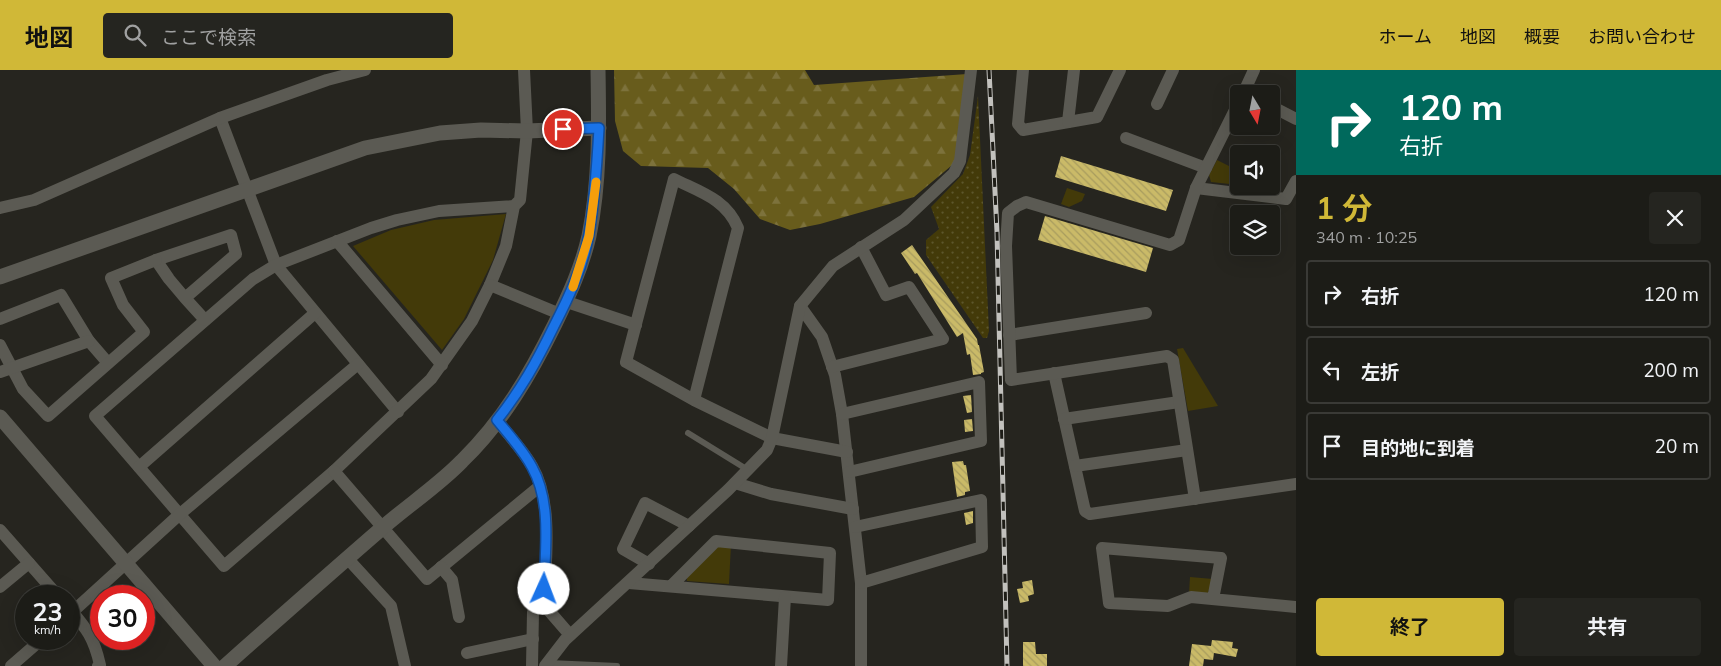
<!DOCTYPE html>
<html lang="ja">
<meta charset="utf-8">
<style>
:root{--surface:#1c1c17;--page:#252520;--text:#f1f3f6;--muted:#a0a1a1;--line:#3a3a36;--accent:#d0b837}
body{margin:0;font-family:Mulish,"Noto Sans JP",sans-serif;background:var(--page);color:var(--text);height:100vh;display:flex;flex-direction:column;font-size:19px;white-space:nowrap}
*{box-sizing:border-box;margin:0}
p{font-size:16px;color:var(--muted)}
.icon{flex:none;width:28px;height:28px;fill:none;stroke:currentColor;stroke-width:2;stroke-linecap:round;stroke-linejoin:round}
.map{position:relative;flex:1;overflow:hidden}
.side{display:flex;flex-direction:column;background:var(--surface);width:425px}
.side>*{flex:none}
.hud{background:#00695c;color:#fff;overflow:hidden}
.needle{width:32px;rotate:170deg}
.tools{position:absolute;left:1230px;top:15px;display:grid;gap:10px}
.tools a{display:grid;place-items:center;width:50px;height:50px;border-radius:5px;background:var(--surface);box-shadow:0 5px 20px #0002,0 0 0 1px var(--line);font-size:25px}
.speed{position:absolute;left:15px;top:515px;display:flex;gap:10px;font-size:25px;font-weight:700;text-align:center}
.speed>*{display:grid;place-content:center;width:65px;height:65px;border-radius:50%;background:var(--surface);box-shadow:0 5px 20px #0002,0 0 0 1px var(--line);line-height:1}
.speed small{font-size:12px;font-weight:400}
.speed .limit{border:8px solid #d22;background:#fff;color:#111}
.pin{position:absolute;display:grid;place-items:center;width:42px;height:42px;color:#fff;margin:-21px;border:2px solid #fff;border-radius:50%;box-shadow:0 1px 5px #0007}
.me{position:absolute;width:55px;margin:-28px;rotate:2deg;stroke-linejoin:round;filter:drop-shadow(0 0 4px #0008)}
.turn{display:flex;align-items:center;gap:18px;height:105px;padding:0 20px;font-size:22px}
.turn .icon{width:65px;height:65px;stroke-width:2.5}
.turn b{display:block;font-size:35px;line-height:42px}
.round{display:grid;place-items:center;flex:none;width:52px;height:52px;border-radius:5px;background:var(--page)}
.overview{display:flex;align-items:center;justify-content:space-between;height:85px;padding:0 20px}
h1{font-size:30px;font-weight:700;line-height:38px;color:var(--accent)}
.cta{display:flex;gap:10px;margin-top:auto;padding:10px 20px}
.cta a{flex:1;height:58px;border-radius:5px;background:var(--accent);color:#111;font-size:20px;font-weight:700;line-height:58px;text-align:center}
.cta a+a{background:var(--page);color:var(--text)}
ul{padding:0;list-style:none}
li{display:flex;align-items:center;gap:15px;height:68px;margin:0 10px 8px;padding:0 10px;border:2px solid var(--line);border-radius:5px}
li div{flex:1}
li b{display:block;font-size:19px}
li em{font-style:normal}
header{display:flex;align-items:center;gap:30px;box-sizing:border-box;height:70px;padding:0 25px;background:var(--accent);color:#111}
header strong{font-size:24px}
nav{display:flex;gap:28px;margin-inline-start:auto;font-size:18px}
.search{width:350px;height:45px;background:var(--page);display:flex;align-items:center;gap:12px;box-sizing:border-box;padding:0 18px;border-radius:5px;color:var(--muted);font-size:19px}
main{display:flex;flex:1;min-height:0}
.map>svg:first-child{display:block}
</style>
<header>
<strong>地図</strong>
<div class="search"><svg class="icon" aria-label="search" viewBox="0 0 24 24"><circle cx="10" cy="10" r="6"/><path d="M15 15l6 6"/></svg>ここで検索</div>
<nav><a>ホーム</a><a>地図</a><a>概要</a><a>お問い合わせ</a></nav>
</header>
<main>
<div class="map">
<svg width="1296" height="596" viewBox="0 0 1296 596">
<defs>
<pattern id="grass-dots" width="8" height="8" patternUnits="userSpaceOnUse" patternTransform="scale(1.25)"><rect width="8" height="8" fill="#433a09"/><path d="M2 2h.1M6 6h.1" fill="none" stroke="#5d562c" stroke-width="1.8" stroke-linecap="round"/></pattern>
<pattern id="forest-firs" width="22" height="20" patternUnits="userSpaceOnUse" patternTransform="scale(1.25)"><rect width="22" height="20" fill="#685c1c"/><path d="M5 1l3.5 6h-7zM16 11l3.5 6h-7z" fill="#7d723c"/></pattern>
<pattern id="building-back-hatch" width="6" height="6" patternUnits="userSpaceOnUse" patternTransform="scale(1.25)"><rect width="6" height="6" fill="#caba68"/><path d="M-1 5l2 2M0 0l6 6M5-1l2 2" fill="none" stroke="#a89c5e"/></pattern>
</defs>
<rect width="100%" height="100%" fill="#26251f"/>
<path fill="url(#grass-dots)" d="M978,26l11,235 -2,7h-4l-57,-83v-15l13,-11 -8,-22 32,-33 7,-19z"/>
<path fill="url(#forest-firs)" d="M614,0h191l9,15 153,-11 -10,87 -43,36 -94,27 -30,6 -30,-11 -26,-30 -26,-21 -67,-2 -18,-15 -8,-30z"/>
<g fill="#433a09">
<path d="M1217,90l22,11v14l-28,-3 -2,-7z"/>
<path d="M1067,118l18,6 -3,7 -13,6 -8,-3z"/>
<path d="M506,144l-13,46 -29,59 -22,31 -89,-104 38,-16 43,-10z"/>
<path d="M1183,278l35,58 -30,5 -11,-62z"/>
<path d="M731,474l-2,40 -42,-3v-9l28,-26z"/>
<path d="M1190,507l23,2 -6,16 -18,-1z"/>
</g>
<g fill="url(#building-back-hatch)">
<path d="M1061,86l112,34 -7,21 -111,-34z"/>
<path d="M1045,146l108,32 -7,24 -108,-32z"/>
<path d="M912,175l65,94 1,6h1l5,27 -3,1v1l-8,1 -3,-21 -3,1 -4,-22 -6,4 -40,-64 -2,1 -14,-21z"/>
<path d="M971,325l1,17 -5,1 -4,-17z"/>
<path d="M972,349l1,12 -8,1 -1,-12z"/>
<path d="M963,391l1,4h2l4,26 -5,1v3l-8,2 -5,-35z"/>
<path d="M973,441v12l-7,2 -2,-12z"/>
<path d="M1032,510l2,14 -6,2 1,5 -9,2 -3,-14 6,-1 -1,-6z"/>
<path d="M1212,570l21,2 -1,6 6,1 -2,8 -22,-4 -1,7 -9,-1 -1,7h-14l3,-22 19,2z"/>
<path d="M1023,572h12l1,12h11v12h-24z"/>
</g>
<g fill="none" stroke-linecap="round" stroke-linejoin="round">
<g stroke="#5b5a53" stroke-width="6">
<path d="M688,363l60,37"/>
<path d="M549,593l68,3"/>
</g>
<g stroke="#5b5a53" stroke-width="12">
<path d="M1023,0l-5,54 5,6 74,-13 23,-47"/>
<path d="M1243,24l11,-24"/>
<path d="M1157,34l16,-34"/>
<path d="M1271,36l25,13"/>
<path d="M220,48l56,147 122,147"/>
<path d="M1068,52l6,-52"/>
<path d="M1126,68l80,30"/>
<path d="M1196,118l90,11 10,-18"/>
<path d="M514,136l-75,5 -42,9 -26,8 -95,37 -23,14 -158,137 129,150 110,-95 97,-92 41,-58 18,-36 16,-39 8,-40 6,-6 7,-69 -3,-61"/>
<path d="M0,138l34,-8 186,-82 107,-38 38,-10"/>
<path d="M337,171l105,124"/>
<path d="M490,215l70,29"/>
<path d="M185,228l-16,-19 -13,-19 75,-25 5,19 -51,44 20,22"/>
<path d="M567,232l69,23"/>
<path d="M800,236l22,31 13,38 7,39 19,169v83"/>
<path d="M0,249l61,-24 28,46 19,22"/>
<path d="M1009,265l137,-22"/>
<path d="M0,275l23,44 25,27 96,-84 -21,-27 -12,-27 45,-18"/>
<path d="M832,297l111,-28 -34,-52 -23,8 -25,-48"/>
<path d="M0,302l89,-31"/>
<path d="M1054,303l31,138 5,3 206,-30"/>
<path d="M694,330l44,-172c-12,-29 -38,-36 -64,-49l-48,183 68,38 78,38 75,14"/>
<path d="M842,344l137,-32 2,59 -132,31"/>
<path d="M1064,349l115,-17"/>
<path d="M497,351c12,14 25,28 35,45 22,38 13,97 12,139l26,30"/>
<path d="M1075,396l112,-16"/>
<path d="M139,397l176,-154"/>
<path d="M334,401l93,108 113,-93"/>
<path d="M735,413l36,11 82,15"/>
<path d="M1195,429l-22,-139 -6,-4 -156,24 -5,-134 2,-33 9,-7 9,-4 144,43 9,-5 17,-52 43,-86"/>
<path d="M855,457l126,-27 1,47 -121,36"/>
<path d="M0,460l58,66"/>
<path d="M348,489l43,47 14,60"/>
<path d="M649,494l-26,-15 22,-46 44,23"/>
<path d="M441,497l11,13 7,37"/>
<path d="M629,513l199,17 2,-47 -114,-12 -45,45"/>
<path d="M0,517l29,-24"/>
<path d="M1213,529l8,-41 -119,-10 7,55 59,3 23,-9 105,10"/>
<path d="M69,538c18,21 25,30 31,57l-2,1"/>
<path d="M69,545l111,-101 178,-150"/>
<path d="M467,583l66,-14"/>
<path d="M11,596l31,-27"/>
<path d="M532,596l1,-54"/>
<path d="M545,596l20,-26 163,-150 39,-40 5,-12 28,-132 33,-40 71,-46 50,-47 6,-12 11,-91"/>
<path d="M781,596l4,-69"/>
</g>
<g stroke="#5b5a53" stroke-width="15">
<path d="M0,207l365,-129 75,-15 41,-3 46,1 72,-3"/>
<path d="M0,347l214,249"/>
<path d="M225,596c52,-46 104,-92 156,-137 26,-23 58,-44 81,-68 41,-40 68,-86 93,-137 14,-29 27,-57 34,-88 11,-54 10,-111 9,-166"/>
</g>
<defs>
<path id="rail" d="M989,0l8,162 10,434"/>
</defs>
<use href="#rail" stroke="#c2c1bd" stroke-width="5"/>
<use href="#rail" stroke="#1d1c16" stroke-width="3" stroke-dasharray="9" stroke-linecap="butt"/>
</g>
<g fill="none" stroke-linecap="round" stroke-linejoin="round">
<defs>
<path id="route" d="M544,519c1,-40 8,-86 -12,-122 -9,-17 -23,-32 -35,-47 24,-30 40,-59 57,-94 15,-29 29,-59 35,-92 6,-35 8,-71 10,-106l-36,1"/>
</defs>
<use href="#route" stroke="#114b97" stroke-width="12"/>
<use href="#route" stroke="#1a73e8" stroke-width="9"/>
<path stroke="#f59e0b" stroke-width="9" d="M573,217l16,-51 7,-54"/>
</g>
</svg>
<div class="tools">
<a><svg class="needle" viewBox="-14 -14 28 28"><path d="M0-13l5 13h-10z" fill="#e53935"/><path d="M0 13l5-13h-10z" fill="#a0a1a1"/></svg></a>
<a><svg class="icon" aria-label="sound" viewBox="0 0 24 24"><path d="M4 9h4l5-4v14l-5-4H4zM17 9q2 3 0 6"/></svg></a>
<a><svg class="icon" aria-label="layers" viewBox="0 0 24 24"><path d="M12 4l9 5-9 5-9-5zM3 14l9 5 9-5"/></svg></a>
</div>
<div class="speed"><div>23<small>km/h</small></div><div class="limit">30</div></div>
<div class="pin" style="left:563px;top:59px;background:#d93025"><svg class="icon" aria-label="arrive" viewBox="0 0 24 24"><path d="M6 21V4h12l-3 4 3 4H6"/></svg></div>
<svg class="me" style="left:544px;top:519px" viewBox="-20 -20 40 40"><circle r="19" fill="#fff"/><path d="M0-13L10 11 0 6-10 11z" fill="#1a73e8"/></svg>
</div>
<section class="side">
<div class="hud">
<div class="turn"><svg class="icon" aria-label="right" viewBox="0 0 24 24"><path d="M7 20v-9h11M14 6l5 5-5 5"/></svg><div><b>120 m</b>右折</div></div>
</div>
<div class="overview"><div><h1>1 分</h1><p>340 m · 10:25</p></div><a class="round"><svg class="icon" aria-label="close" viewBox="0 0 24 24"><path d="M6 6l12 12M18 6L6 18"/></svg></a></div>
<ul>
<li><svg class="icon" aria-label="right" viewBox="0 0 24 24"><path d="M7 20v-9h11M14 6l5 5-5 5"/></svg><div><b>右折</b></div><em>120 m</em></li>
<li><svg class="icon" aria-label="left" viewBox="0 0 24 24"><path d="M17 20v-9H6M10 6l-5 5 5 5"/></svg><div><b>左折</b></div><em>200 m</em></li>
<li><svg class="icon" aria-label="arrive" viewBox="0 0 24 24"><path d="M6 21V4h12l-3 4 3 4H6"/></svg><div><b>目的地に到着</b></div><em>20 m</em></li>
</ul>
<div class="cta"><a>終了</a><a>共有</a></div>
</section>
</main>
